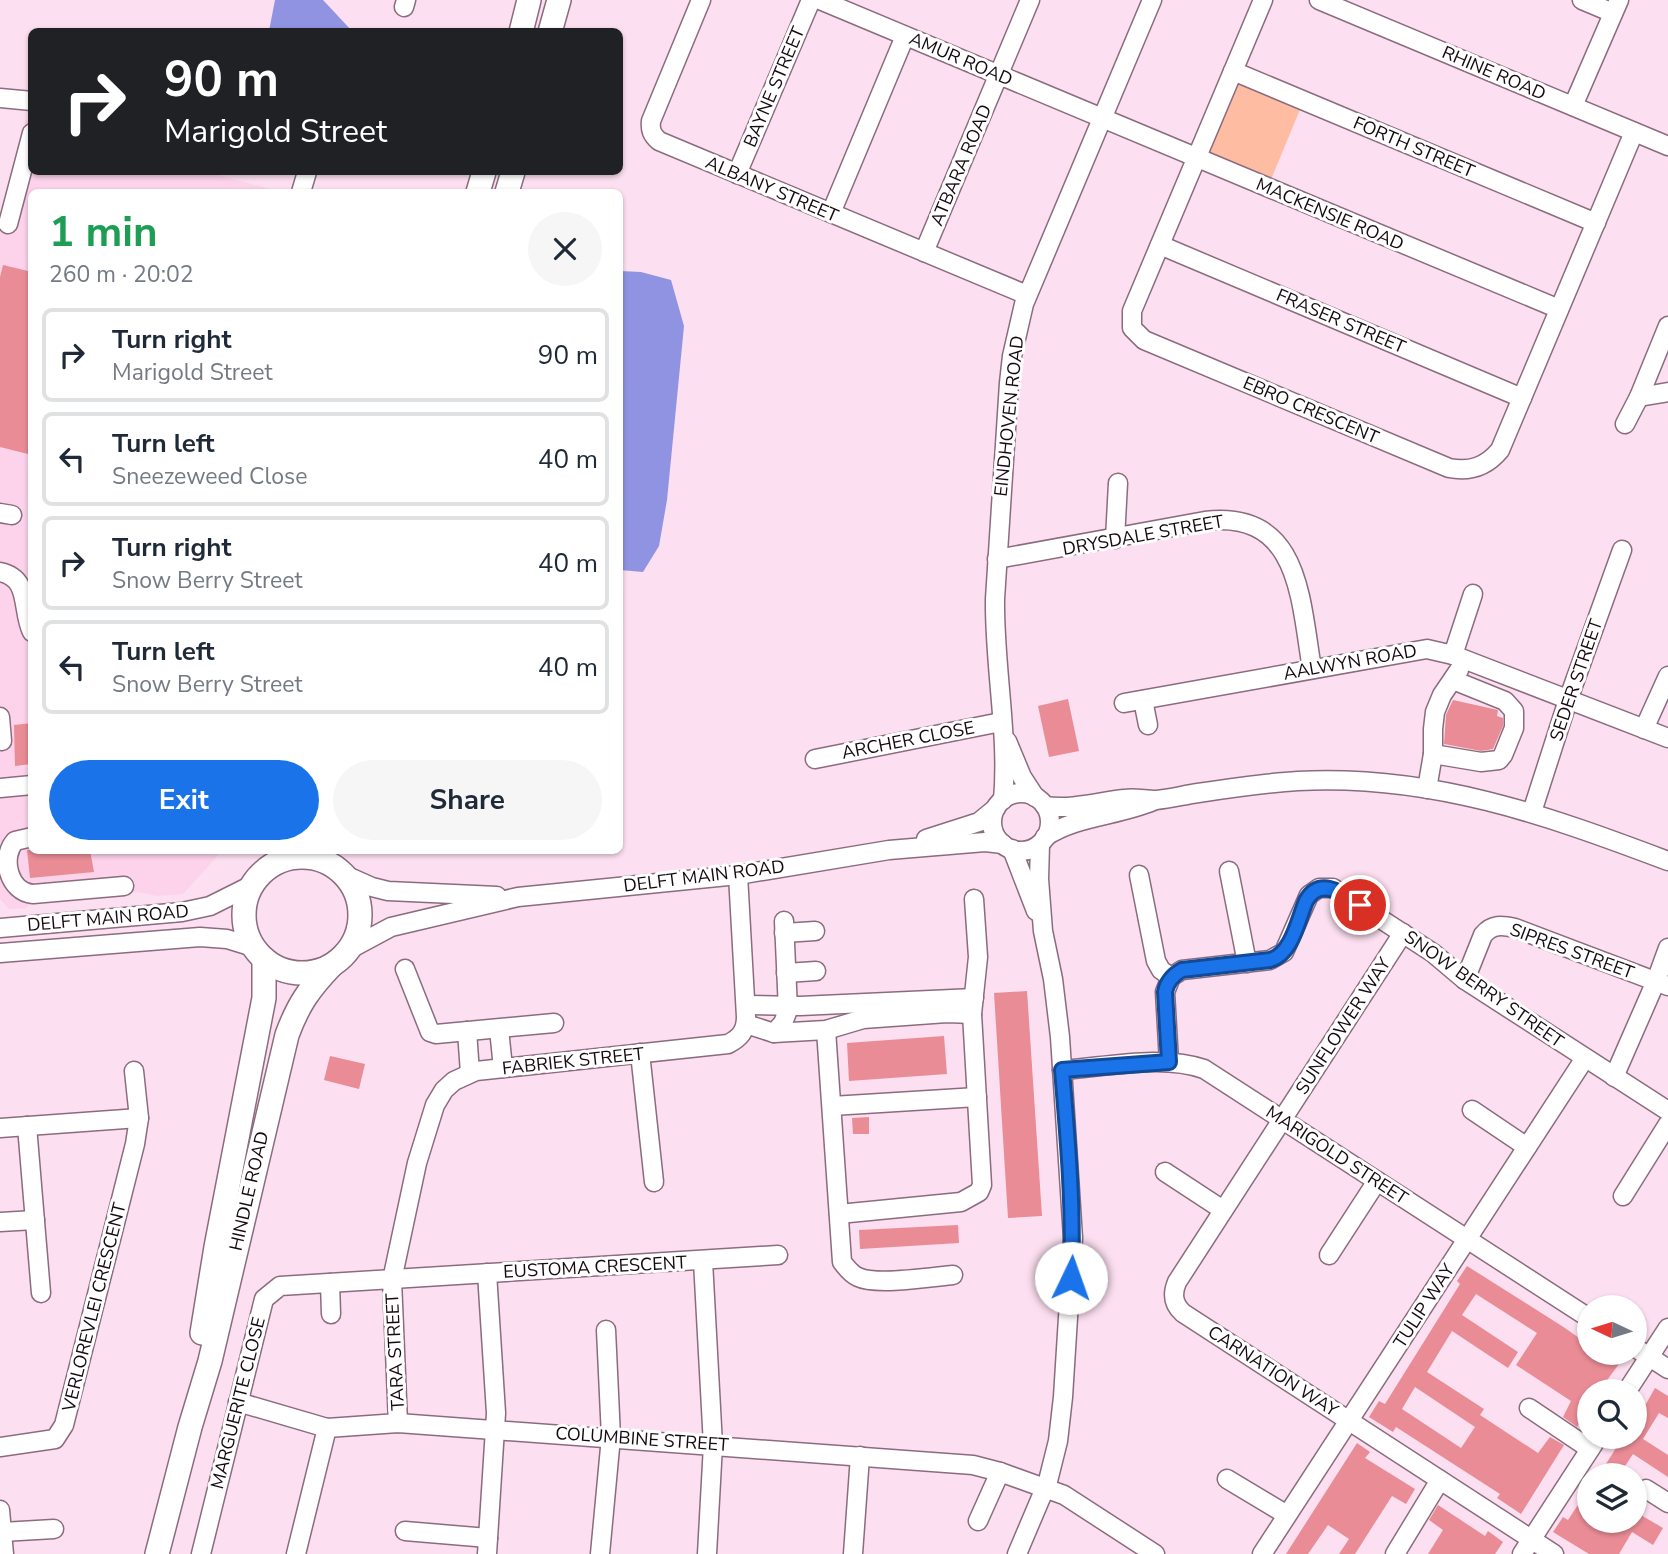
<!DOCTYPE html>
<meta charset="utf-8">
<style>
:root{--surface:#fff;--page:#f6f6f7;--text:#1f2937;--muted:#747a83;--line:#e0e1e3;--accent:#1a73e8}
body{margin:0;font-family:"Nunito Sans",sans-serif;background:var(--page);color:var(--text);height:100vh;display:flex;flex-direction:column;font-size:26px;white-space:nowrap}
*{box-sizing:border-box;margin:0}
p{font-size:23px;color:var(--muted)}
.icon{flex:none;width:38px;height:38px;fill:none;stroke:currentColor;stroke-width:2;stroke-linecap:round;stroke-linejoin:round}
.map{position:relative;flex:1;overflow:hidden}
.panel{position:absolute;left:28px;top:189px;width:595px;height:665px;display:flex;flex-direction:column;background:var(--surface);border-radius:10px;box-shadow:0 2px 5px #0004}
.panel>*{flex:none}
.hud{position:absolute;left:28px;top:28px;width:595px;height:147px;border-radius:10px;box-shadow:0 2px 5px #0004;background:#202124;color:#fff;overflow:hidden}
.needle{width:46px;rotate:274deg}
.buttons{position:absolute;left:1577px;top:1295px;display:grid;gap:14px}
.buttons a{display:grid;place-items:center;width:70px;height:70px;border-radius:50%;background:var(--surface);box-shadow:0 2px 5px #0004;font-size:35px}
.pin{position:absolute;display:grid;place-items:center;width:60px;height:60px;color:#fff;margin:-30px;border:4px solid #fff;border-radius:50%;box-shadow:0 2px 7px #0007}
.me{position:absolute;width:77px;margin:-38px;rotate:3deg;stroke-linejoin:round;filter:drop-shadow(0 0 5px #0008)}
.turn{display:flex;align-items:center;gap:24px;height:147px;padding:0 21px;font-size:32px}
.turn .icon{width:91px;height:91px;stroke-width:2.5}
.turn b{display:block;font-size:49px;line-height:60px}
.round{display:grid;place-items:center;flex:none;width:74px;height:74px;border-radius:37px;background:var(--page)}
.summary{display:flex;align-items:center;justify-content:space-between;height:119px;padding:0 21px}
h1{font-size:42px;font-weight:700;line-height:52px;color:#1e9e55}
.cta{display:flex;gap:14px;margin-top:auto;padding:14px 21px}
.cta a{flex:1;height:80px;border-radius:42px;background:var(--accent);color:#fff;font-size:28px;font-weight:700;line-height:80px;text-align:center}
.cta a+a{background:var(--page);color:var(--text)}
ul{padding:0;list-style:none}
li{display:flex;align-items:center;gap:21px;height:94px;margin:0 14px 10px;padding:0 7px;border:4px solid var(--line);border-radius:10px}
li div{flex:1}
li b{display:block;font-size:26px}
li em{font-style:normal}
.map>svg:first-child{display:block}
</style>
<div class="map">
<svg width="1668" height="1554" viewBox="0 0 1668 1554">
<rect width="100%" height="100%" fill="#fcdff0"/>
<path fill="#fdd2eb" d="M26,119l5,2 1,51h175l74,20h-249v658l190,1 -39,43 -27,2 -17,-4 -105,10 -8,6 -17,1 -9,-10v-681z"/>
<path fill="#febda2" d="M1240,83h4l57,24 -31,75 -59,-26 -3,-8 27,-63z"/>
<g fill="#9093e1">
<path d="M275,0h48l29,31h-83z"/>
<path d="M620,271l21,1 30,8 13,46 -17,174 -8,46 -16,26 -23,-2z"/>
</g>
<g fill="#ea8c96" fill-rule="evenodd">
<path d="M3,265l29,7v183l-32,-8v-170z"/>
<path d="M1068,699l11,52 -30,6 -11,-51z"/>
<path d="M1453,700l45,10 -1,6 6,2v8l-10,23 -12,2 -37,-7 2,-29z"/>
<path d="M32,723v41l-17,2 -1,-41z"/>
<path d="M27,850h63l4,22 -64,6z"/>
<path d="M1027,991l15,225 -34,2 -14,-225z"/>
<path d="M944,1036l3,38 -98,7 -2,-38z"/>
<path d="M330,1056l35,8 -6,25 -35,-9z"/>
<path d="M869,1117v17h-16l-1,-16z"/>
<path d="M958,1225l1,18 -99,6 -1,-19z"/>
<path d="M1467,1266l98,62 24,17v8h13l17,11 -20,27h-10v16l-12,20 -14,-10 8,-16 -55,-36 21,-32 -61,-39 -14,21 56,37 -10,16 -56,-37 -25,41 57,37 -4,6 58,38 12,-16 14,8 -43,69 -24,-16 3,-4 -104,-67 -3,5 -24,-15 10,-16 6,3 75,-120 -3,-3zM1415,1387l60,40 -14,21 -59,-39z"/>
<path d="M1655,1388l13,8v22l-9,-5 -16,26 25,16v22l-35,-23 -14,21h-20l24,-38h11v-12z"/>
<path d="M1357,1443l13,9 -5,6 50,31 -9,15 -14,-8 -37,58h-16l10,-15 -21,-14 -20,29h-22z"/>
<path d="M1589,1488v33h45v-10l29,17 -10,17 -21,-13 -13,22h-30l-36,-22 10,-15 5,3z"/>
<path d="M1438,1505l47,31 3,-5 15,11 -8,12h-67l15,-24 -14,-10z"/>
</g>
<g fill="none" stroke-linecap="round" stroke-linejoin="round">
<defs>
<g id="minor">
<path d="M701,0l-50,121c-1,9 1,14 8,20l368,154"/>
<path d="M820,0l739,309"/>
<path d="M1263,0l-131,311v17l12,12 305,128c21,4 37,-1 51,-18l134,-318"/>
<path d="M1319,0l349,146"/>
<path d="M1582,0l31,13"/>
<path d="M404,7l2,-7"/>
<path d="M1233,71l363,152"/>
<path d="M0,98l32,3"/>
<path d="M1573,106l46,-106"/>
<path d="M737,174l74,-174"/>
<path d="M301,192l6,-20"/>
<path d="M831,213l74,-177"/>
<path d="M8,224l24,-91"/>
<path d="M1160,245l362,153"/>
<path d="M924,252l106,-252"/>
<path d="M1639,397l29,-5"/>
<path d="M1625,424l14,-27 29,-71"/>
<path d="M0,513l12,2"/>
<path d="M1115,539l3,-56"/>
<path d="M997,559l208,-38c95,-11 95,77 107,148"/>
<path d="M0,572c31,6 21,38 32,60"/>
<path d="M1453,655l20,-61"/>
<path d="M1143,700l5,25"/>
<path d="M1124,703l303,-54 26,6 215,83"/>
<path d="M0,717l2,24"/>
<path d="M1644,729l24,-53"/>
<path d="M1007,741l15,36 13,20"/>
<path d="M1433,754l48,8 18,-2 4,-5 11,-27v-17l-9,-10 -52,-21"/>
<path d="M815,759l186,-37"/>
<path d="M0,788l32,-3"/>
<path d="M1427,789l6,-35v-25l2,-17 7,-17 17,-25"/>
<circle cx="1021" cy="822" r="29"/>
<path d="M1003,800c6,-65 -9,-135 -8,-201l14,-216 3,-27 12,-52 128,-304"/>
<path d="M1045,806c27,4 53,-4 79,-7 11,-2 21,1 32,1 14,-1 28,-5 42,-7 33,-5 66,-10 100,-12 133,-7 248,34 370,80"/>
<path d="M1532,812l36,-112 54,-150"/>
<path d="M32,837l-17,4c-15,17 -6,51 18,53l91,-8"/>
<path d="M1045,837c31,-21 73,-21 108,-36"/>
<path d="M926,839l53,-17 17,-14"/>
<path d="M1012,849l24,62"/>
<path d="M1229,871l18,92"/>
<path d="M345,875l27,12 16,4 109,5"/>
<path d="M1139,875l17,86 5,9 10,7"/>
<path d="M0,928l182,-16 28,-6 42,-21"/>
<path d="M784,933l31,-2"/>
<path d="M1403,933l-226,349c-5,12 -4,22 6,31l371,241"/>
<path d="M350,949l41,-22 127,-30 220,-22 151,-25 96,-8 18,2"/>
<path d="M0,953l200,-16 27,2 26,8"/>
<path d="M405,969l25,63 6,2 118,-11"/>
<path d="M786,973l30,-2"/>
<path d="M1465,980l18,-45c9,-11 19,-10 32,-7l153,58"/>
<path d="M746,1005l54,1 174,-8"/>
<path d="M746,1024l28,9 52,-3 37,-11 84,-6 25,1"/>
<path d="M499,1029l4,39"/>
<path d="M826,1030l16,232c5,6 9,12 16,15 18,9 74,0 95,-2"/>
<path d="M467,1031l3,42"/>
<path d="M774,1033l9,-10 5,-13 -4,-89"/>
<path d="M640,1053l14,129"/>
<path d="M1169,1062l-4,-70 6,-15 11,-7 88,-10 14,-8 25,-57 10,-7h14l100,65 32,27 203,131"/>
<path d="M1062,1070c44,-3 100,-16 142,-1l385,249"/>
<path d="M1614,1077l42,-96 12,-33"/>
<path d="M832,1106l145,-9"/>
<path d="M1472,1110l55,37"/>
<path d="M27,1126l14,167"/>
<path d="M0,1128l139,-10"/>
<path d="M1165,1172l58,38"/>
<path d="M1623,1196l45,-72"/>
<path d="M839,1214l122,-12 18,-10 3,-7 -10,-171 6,-57 -4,-58"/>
<path d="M0,1222l35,-2"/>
<path d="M1329,1255l48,-74"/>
<path d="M703,1261l10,184 -6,109"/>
<path d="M330,1283l1,31"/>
<path d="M1634,1347l34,22"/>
<path d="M1627,1391l41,-63"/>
<path d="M238,1402l89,26 71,-5 575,42 27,7 64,23 91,59"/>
<path d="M1529,1408l61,41"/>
<path d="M398,1423l-6,-143 25,-117 18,-58 9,-15 10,-9 22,-10 252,-27c12,-6 18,-13 18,-27l-8,-142"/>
<path d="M0,1447l55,-8 9,-14 71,-281 4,-26 -5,-47"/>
<path d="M1227,1479l60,36"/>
<path d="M1646,1489l22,14"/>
<path d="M0,1510l4,44"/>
<path d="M978,1521l22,-49"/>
<path d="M405,1531l83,7"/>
<path d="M2,1532l52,-3"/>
<path d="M201,1554l63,-255 16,-13 498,-31"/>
<path d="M296,1554l31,-126"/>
<path d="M487,1554l9,-141 -9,-140"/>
<path d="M600,1554l11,-117 -5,-107"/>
<path d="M853,1554l7,-98"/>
<path d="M1017,1554l31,-73 10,-40 5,-44 10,-159 -13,-201 -7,-58 -10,-48 -4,-52 1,-35"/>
<path d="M1262,1554l323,-496"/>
<path d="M1395,1554l45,-74"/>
<path d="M1522,1554l76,-117"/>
</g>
<g id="major">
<path d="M521,32l8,-32"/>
<path d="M550,32l9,-32"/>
<path d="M478,192l6,-20"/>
<path d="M507,192l6,-20"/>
<circle cx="302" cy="915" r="58"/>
<path d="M202,1333l14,-86 48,-249v-39"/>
<path d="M157,1554l33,-127 20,-66 77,-326c11,-30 22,-46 44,-69"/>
</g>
</defs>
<use href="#minor" stroke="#8b6c7e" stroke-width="21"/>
<use href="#major" stroke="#8b6c7e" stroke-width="26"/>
<use href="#minor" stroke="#fff" stroke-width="18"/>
<use href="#major" stroke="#fff" stroke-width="23"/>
</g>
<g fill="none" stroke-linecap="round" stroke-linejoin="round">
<defs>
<path id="route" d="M1071,1278c3,-69 -3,-138 -9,-208l107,-8 -4,-70c2,-11 8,-17 17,-22l88,-10c22,-6 28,-40 36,-59 14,-25 37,-7 54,4"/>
</defs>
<use href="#route" stroke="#114b97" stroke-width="18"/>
<use href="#route" stroke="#1a73e8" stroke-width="12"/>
</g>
<g text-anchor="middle" stroke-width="6" stroke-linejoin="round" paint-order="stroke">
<g font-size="18" fill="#150910" stroke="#fff">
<text transform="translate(961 59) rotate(23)" y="6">AMUR ROAD</text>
<text transform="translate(1494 73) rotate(23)" y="6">RHINE ROAD</text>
<text transform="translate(774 87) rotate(-67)" y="6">BAYNE STREET</text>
<text transform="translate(1414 147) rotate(23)" y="6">FORTH STREET</text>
<text transform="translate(961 165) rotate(-67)" y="6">ATBARA ROAD</text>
<text transform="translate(772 189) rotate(23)" y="6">ALBANY STREET</text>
<text transform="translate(1330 214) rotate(23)" y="6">MACKENSIE ROAD</text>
<text transform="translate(1341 321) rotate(23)" y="6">FRASER STREET</text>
<text transform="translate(1311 410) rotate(23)" y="6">EBRO CRESCENT</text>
<text transform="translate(1009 416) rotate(-84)" y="6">EINDHOVEN ROAD</text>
<text transform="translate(1143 535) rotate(-10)" y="6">DRYSDALE STREET</text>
<text transform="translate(1350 662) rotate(-10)" y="6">AALWYN ROAD</text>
<text transform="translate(1576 680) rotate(-71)" y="6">SEDER STREET</text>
<text transform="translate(908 740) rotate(-11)" y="6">ARCHER CLOSE</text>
<text transform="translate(704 876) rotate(-7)" y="6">DELFT MAIN ROAD</text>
<text transform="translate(108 918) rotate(-5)" y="6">DELFT MAIN ROAD</text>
<text transform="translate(1572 951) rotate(20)" y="6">SIPRES STREET</text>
<text transform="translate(1484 989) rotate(35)" y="6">SNOW BERRY STREET</text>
<text transform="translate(1343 1026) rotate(-57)" y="6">SUNFLOWER WAY</text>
<text transform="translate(573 1061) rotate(-6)" y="6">FABRIEK STREET</text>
<text transform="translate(1337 1155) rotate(33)" y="6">MARIGOLD STREET</text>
<text transform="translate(249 1191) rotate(-77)" y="6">HINDLE ROAD</text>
<text transform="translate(595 1267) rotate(-3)" y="6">EUSTOMA CRESCENT</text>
<text transform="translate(1424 1306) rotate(-57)" y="6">TULIP WAY</text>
<text transform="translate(94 1307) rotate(-76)" y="6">VERLOREVLEI CRESCENT</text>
<text transform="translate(395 1352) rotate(-93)" y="6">TARA STREET</text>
<text transform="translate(1273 1371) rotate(33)" y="6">CARNATION WAY</text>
<text transform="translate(238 1403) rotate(-76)" y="6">MARGUERITE CLOSE</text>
<text transform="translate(642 1439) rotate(4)" y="6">COLUMBINE STREET</text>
</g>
</g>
</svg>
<div class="buttons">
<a><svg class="needle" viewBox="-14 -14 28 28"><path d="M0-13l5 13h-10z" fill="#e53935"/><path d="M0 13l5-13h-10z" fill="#747a83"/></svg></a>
<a><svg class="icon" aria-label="search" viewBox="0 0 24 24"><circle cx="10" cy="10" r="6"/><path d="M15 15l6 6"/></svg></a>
<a><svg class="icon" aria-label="layers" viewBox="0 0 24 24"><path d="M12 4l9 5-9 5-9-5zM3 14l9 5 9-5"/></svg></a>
</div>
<div class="pin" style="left:1360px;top:905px;background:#d93025"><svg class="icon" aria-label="arrive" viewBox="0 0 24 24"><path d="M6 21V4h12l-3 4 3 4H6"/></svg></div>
<svg class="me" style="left:1071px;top:1278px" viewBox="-20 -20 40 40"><circle r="19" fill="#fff"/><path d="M0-13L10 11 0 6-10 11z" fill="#1a73e8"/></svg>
<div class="hud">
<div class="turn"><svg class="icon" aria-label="right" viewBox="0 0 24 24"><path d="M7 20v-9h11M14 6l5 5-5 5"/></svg><div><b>90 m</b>Marigold Street</div></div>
</div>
<section class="panel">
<div class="summary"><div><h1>1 min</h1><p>260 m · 20:02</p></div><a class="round"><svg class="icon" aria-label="close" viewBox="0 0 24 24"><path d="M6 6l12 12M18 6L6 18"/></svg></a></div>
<ul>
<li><svg class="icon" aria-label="right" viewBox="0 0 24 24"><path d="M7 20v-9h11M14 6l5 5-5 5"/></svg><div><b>Turn right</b><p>Marigold Street</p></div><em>90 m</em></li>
<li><svg class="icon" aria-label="left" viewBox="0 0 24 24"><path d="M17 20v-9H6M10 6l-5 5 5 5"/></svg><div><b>Turn left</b><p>Sneezeweed Close</p></div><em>40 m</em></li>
<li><svg class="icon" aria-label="right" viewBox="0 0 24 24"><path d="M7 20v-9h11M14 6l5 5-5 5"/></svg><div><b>Turn right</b><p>Snow Berry Street</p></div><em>40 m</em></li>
<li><svg class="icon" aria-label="left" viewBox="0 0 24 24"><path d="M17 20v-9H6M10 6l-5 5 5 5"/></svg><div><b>Turn left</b><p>Snow Berry Street</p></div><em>40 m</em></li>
</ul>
<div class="cta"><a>Exit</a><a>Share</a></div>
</section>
</div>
